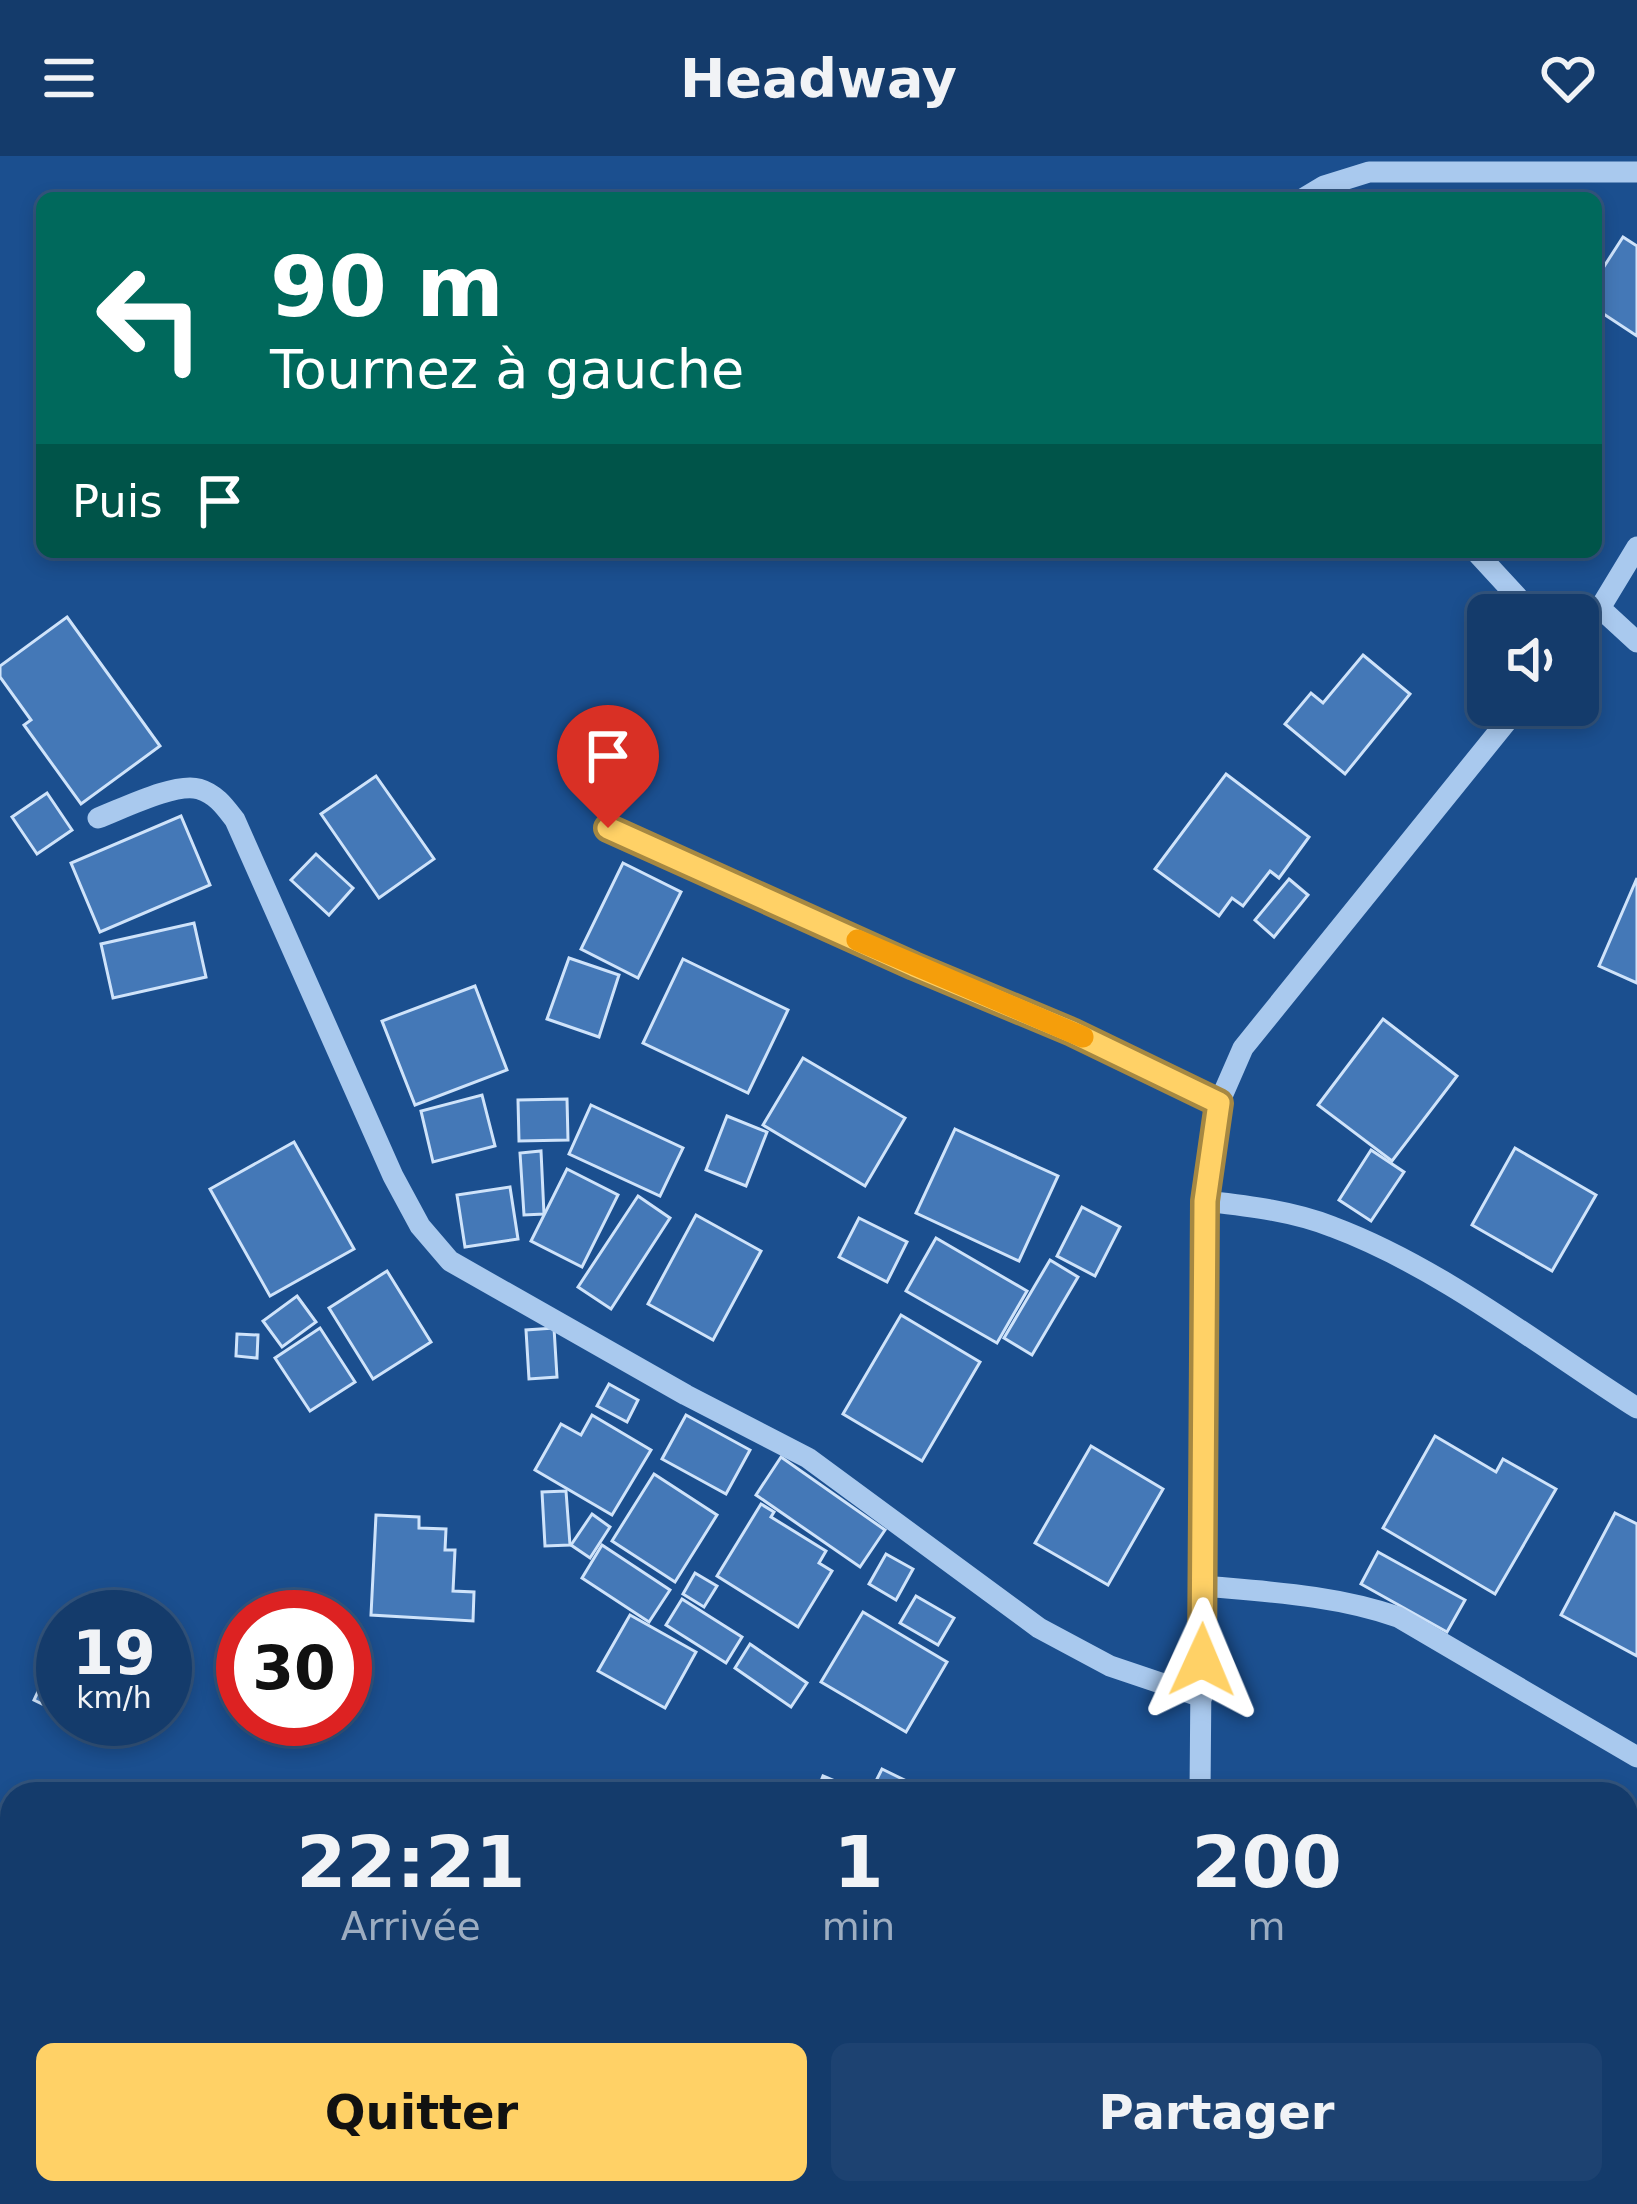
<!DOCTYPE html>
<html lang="fr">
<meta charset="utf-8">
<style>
:root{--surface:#143b6b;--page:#1d4271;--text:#f1f3f6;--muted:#9dadc1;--line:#33557e;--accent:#ffd166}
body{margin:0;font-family:"DejaVu Sans",sans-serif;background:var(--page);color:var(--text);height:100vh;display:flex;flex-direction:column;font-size:45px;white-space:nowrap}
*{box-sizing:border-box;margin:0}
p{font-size:39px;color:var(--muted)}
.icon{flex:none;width:66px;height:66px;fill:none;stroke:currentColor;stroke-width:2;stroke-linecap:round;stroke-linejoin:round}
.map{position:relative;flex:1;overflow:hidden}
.sheet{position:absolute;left:0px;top:1626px;width:1638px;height:423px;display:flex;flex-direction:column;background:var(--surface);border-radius:36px 36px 0 0;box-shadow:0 6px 18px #0003,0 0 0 3px var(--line)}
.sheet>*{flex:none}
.guide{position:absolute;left:36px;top:36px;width:1566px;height:366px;border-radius:18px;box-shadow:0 6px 18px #0003,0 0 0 3px var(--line);background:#00695c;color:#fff;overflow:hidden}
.tools{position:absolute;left:1467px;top:438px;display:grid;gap:24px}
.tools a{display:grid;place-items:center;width:132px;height:132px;border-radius:18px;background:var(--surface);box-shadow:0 6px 18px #0003,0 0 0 3px var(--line);font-size:60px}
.speed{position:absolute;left:36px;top:1434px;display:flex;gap:24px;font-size:60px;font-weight:700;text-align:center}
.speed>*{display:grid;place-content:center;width:156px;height:156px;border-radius:50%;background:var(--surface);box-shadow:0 6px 18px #0003,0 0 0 3px var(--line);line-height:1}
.speed small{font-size:30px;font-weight:400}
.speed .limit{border:18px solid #d22;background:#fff;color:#111}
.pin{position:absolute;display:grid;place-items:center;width:102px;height:102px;color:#fff;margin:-123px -51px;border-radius:50% 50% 50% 0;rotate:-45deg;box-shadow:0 0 12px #0007}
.pin .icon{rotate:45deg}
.me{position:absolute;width:132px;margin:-66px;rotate:1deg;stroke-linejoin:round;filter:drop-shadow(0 0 9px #0008)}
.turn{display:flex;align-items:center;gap:42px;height:252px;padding:0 36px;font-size:54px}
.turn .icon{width:156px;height:156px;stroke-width:2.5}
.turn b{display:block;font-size:84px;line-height:102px}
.then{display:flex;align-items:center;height:114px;padding:0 36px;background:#0003;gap:24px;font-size:45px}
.eta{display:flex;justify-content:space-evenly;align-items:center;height:204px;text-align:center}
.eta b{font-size:72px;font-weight:700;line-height:84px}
.button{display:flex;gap:24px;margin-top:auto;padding:24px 36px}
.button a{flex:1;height:138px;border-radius:18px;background:var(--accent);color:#111;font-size:48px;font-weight:700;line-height:138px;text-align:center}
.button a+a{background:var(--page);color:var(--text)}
header{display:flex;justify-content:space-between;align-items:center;height:156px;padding:0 36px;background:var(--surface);font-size:54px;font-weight:700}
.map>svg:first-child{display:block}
</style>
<header><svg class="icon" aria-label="menu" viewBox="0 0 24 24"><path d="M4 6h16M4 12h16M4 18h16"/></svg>Headway<svg class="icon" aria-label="heart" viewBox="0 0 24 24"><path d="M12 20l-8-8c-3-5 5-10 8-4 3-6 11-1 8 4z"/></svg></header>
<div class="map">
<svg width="1637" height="2048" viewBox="0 0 1637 2048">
<rect width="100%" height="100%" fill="#1b4f8f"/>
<g fill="#4478b7" stroke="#cfe3fa" stroke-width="3">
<path d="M1623,81l14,9v90l-41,-27v-30z"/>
<path d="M67,461l93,129 -79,58 -57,-79 7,-5 -31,-43v-11z"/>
<path d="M1363,499l47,39 -65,80 -60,-50 26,-31 12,10z"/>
<path d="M1226,618l83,63 -30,41 -9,-7 -27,35 -11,-8 -13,18 -64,-47z"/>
<path d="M376,620l58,83 -55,39 -58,-84z"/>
<path d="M47,637l25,37 -35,24 -25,-37z"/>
<path d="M181,660l29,69 -110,47 -29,-69z"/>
<path d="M316,698l37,34 -24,27 -38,-35z"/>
<path d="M623,707l58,29 -43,86 -57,-29z"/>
<path d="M1637,722v105l-38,-17z"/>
<path d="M1289,723l19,16 -34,42 -19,-17z"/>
<path d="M194,767l12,54 -93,21 -12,-54z"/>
<path d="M569,802l50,17 -20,62 -52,-18z"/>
<path d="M683,803l105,51 -40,83 -105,-50z"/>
<path d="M475,830l32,84 -92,35 -33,-84z"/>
<path d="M1383,863l74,57 -65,85 -74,-56z"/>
<path d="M803,902l102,60 -40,68 -102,-61z"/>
<path d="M482,939l13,51 -62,16 -12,-51z"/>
<path d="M567,943l1,41 -49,1 -1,-41z"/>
<path d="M591,949l92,43 -23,48 -91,-42z"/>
<path d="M727,960l40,16 -21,54 -40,-16z"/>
<path d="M955,973l103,47 -39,85 -103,-48z"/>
<path d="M294,986l60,107 -84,47 -60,-107z"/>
<path d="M1515,992l81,47 -44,76 -80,-46z"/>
<path d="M1371,994l33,22 -33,49 -32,-21z"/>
<path d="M541,995l3,63 -20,1 -4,-62z"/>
<path d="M567,1013l51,26 -36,72 -51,-26z"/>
<path d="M510,1031l8,52 -53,8 -8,-52z"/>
<path d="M638,1040l32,22 -59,91 -33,-22z"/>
<path d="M1082,1051l38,20 -25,49 -38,-20z"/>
<path d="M696,1059l65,36 -48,89 -65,-36z"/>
<path d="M859,1062l48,24 -20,40 -48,-25z"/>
<path d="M936,1082l91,53 -30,52 -91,-52z"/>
<path d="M1050,1104l28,17 -46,78 -28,-17z"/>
<path d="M387,1115l44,71 -58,37 -44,-71z"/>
<path d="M297,1140l19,26 -34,25 -19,-26z"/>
<path d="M901,1159l79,47 -58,99 -79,-47z"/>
<path d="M320,1172l35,54 -45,29 -35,-53z"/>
<path d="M554,1172l3,49 -28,2 -3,-49z"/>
<path d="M237,1178l21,1 -1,23 -21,-2z"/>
<path d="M609,1228l29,16 -11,22 -30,-16z"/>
<path d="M592,1259l59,35 -39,65 -77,-45 26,-46 20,11z"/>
<path d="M686,1259l64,35 -24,44 -64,-35z"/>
<path d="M1435,1280l61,36 7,-13 53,30 -61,105 -112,-66z"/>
<path d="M1091,1290l72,43 -55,96 -73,-42z"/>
<path d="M781,1301l104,73 -25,37 -104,-72z"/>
<path d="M654,1318l63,41 -42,67 -63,-41z"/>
<path d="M566,1335l4,54 -25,1 -3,-54z"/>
<path d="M761,1348l13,8 -3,5 55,34 -7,12 13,8 -34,56 -81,-51z"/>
<path d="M1615,1357l22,11v132l-76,-41z"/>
<path d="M592,1358l18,13 -20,31 -19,-13z"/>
<path d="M376,1359l43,2v11l27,1 -1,21h10l-2,41 21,1 -1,29 -102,-6z"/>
<path d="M602,1389l68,45 -21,32 -67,-44z"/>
<path d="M1378,1396l87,48 -18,32 -86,-48z"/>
<path d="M886,1398l27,15 -17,31 -27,-16z"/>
<path d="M695,1417l22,13 -13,21 -21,-13z"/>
<path d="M916,1440l38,22 -16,27 -38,-22z"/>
<path d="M682,1443l60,38 -16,26 -60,-38z"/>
<path d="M863,1456l84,50 -41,70 -85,-50z"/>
<path d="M630,1459l66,37 -31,56 -67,-37z"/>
<path d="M750,1488l57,39 -16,24 -56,-39z"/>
<path d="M58,1493l5,3v62l-29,-14z"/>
<path d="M882,1613l51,25h-51l-10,-5z"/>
<path d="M823,1620l43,18h-50z"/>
<path d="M1626,1683l11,5v103l-11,-5z"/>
<path d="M585,2037h116l14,11h-136z"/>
<path d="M1311,2037h87l-4,11h-86z"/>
</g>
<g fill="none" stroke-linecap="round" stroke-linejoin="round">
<g stroke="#a9c9ee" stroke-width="21">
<path d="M1304,42l20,-12 45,-14h268"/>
<path d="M1637,391l-37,61 37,34"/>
<path d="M1476,396l58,63"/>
<path d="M1578,478l22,-26"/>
<path d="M98,662c24,-9 77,-36 101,-29 17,5 26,18 36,31l158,356 27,50 30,35 236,134 122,63 231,170 71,38 92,31"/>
<path d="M608,672l306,138 157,66 148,71"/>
<path d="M1205,1045c43,5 88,10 128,26 107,40 208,120 304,181"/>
<path d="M1203,1430c66,6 132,9 195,31l239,140"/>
<path d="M1200,1638l5,-593 14,-98 24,-55 277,-343"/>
<path d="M0,1805l12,-4"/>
<path d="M1571,2037l6,11"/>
<path d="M1273,2048l2,-11"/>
</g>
</g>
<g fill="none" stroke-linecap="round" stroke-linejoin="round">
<defs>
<path id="route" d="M608,672l306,138 158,66 147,71 -14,98 -3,459"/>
</defs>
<use href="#route" stroke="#a68842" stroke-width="30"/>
<use href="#route" stroke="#ffd166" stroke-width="21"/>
<path stroke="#f59e0b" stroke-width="21" d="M857,784l226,97"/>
</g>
</svg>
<div class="tools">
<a><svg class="icon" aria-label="sound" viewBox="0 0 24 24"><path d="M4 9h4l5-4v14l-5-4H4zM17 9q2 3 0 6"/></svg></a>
</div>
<div class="speed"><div>19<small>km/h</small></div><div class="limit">30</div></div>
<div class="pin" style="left:608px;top:672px;background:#d93025"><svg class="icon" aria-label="arrive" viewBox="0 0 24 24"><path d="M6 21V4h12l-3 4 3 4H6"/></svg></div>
<svg class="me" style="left:1202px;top:1504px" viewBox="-20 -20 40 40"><path d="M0-17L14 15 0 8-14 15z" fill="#ffd166" stroke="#fff" stroke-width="4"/></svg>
<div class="guide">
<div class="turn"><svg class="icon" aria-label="left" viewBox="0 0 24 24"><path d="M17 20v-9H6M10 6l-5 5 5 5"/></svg><div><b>90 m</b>Tournez à gauche</div></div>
<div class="then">Puis<svg class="icon" aria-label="arrive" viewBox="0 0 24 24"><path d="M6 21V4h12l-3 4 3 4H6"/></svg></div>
</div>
<section class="sheet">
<div class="eta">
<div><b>22:21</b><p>Arrivée</p></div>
<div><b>1</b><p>min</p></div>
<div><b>200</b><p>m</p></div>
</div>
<div class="button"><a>Quitter</a><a>Partager</a></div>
</section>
</div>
